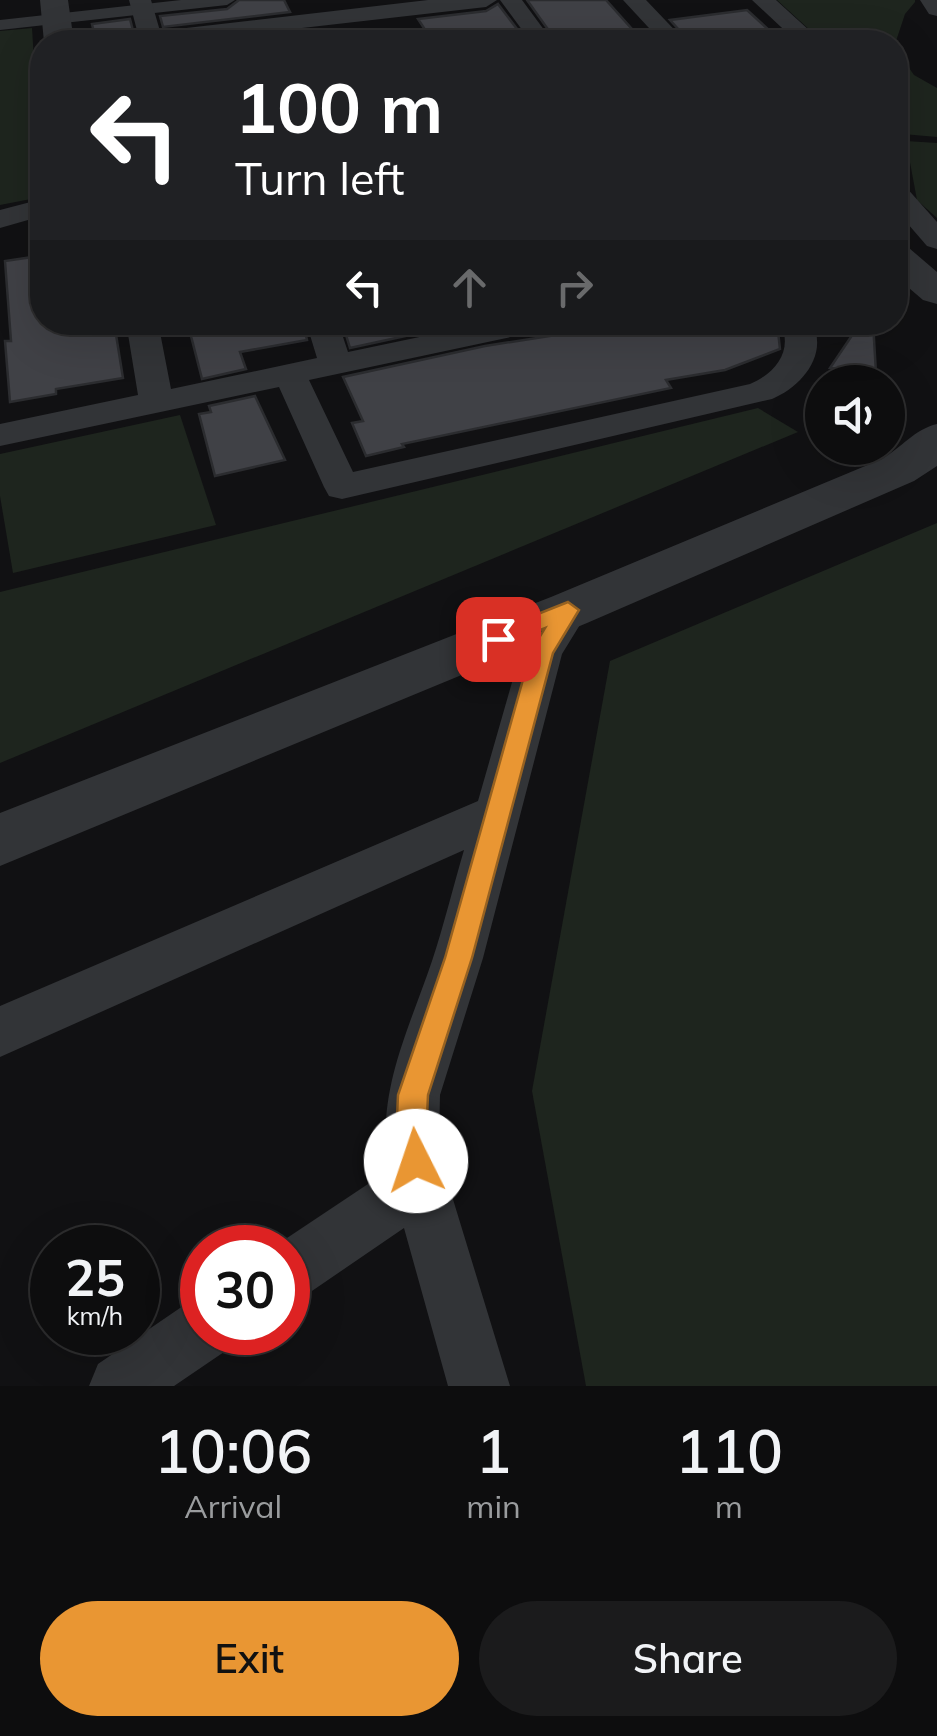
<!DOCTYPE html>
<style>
:root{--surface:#0d0d0e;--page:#1b1b1c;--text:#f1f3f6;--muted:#9a9c9e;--line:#2d2d2e;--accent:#e99633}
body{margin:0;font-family:Mulish,sans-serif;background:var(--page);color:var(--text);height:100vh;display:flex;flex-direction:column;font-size:38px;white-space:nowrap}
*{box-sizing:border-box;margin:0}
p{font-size:32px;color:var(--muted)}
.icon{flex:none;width:55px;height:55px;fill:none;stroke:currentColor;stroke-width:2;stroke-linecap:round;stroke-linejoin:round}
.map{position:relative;height:1386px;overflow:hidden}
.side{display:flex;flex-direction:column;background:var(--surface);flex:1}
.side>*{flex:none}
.banner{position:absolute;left:30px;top:30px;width:878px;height:305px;border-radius:40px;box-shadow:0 10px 40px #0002,0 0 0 2px var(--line);background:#202124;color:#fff;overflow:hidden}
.fabs{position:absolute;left:805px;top:365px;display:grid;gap:20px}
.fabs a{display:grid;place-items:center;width:100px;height:100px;border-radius:50%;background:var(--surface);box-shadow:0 10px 40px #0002,0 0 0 2px var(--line);font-size:50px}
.speed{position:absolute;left:30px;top:1225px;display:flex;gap:20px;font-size:50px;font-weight:700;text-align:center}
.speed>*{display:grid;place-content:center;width:130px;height:130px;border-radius:50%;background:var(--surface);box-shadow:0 10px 40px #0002,0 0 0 2px var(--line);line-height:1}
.speed small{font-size:25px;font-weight:400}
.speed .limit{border:15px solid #d22;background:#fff;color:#111}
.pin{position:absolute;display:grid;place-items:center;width:85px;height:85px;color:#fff;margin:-42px;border-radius:20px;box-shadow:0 5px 15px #0006}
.me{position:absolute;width:110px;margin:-55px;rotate:356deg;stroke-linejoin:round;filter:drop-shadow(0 0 8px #0008)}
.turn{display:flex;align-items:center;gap:35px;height:210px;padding:0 40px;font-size:45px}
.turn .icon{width:130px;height:130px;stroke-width:2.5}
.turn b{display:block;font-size:70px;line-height:85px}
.lanes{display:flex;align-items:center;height:95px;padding:0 40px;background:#0003;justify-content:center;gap:50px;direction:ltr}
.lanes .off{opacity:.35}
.eta{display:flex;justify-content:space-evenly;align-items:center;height:170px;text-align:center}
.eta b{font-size:60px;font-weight:600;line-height:70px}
.primary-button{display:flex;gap:20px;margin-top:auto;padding:20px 40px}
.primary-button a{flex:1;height:115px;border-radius:60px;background:var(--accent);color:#111;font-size:40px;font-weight:600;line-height:115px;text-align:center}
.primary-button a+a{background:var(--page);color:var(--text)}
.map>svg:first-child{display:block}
</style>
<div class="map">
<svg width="937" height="1386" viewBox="0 0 937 1386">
<rect width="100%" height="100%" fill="#111113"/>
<g fill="#1e251e">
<path d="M777,0h138v2l-10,12 -10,30 -72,-2z"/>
<path d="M32,28l10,164 -11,7 -31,6v-174z"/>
<path d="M895,48l19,27 23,13v49l-34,-3 -8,-18z"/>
<path d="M906,141l31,2v75l-20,-18z"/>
<path d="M758,408l40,24 -798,331v-171z"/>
<path d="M180,415l36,110 -203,48 -13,-77v-42z"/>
<path d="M937,523v863h-351l-54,-295 78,-430z"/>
</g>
<g fill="#404146" stroke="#2b2c2f" stroke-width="2.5">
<path d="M239,0h45l6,12 -127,15 -3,-11 67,-7z"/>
<path d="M527,0h79l33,37 -82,5z"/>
<path d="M498,4l29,38h-94l-15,-23 68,-8z"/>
<path d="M747,10l35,32h-92l-20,-22z"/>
<path d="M130,19l6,23h-40l-4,-18z"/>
<path d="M300,32l5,10h-96z"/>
<path d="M39,256l3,66h72l9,56 -67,11v5l-46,8 -5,-61h6l-6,-80z"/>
<path d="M207,322h96l4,18 -67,12 6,17 -44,10 -11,-43 19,-3z"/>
<path d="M342,322h128l-120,26z"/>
<path d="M639,322h138l3,27 -55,21 -59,10 5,8 -269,56 2,3 -38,9 -14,-33 11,-2 -20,-44 142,-31z"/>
<path d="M861,322h12l3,51 -46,-5z"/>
<path d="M255,396l30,64 -70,16 -16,-62 12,-2 -2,-6z"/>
</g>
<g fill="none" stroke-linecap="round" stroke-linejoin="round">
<path fill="#323437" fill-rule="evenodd" d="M181,0h54l-8,5 -227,25v-10z"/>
<g fill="#323437" fill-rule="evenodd">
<path d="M129,0h22l9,31 268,-31h69l-11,7 -306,35h-40z"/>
<path d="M500,0h22l31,42h-22z"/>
<path d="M623,0h23l40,42h-24z"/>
<path d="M752,0h24l46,42h-25z"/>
<path d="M920,0h17v16l-8,-2z"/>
<path d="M895,184l10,2 32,36v27l-10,-3 -32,-37z"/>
<path d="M42,199v17l-42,12v-18z"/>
<path d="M126,322h32l13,67 146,-31 -11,-36h32l10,30 143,-30h63l-4,7 -11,2 -230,49 44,92 397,-88c26,-11 44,-34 30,-62h32c17,33 -11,65 -40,77l-430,100 -13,-3 -5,-9 -45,-100 -279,59v-22l138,-29z"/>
<path d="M569,595l14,5 6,10 -27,44 -79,304 -43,137 -1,44 9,44 62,203h-62l-44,-158 -95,65 -21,9v-54h-16l117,-78c-14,-76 19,-138 43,-209 12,-36 21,-74 32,-111l-464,207v-51l478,-205 43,-150 34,-51z"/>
<path d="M202,1299v33h30l-8,20 -50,34h-85l9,-22 82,-56z"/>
</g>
<g fill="#323437" fill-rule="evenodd">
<path d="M40,0h28l6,42h-30z"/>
<path d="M895,244l14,4 28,24v32l-14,-4 -28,-24z"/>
<path d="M937,424v42l-23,15 -327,142 -587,243v-53l551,-216 331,-138c19,-11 33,-30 55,-35z"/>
</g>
</g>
<path fill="#e99633" stroke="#976221" stroke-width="2.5" d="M568,602l11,8 -26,43 -81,305 -44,137 -2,44 5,22 -5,11 -10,4 -11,-4 -9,-33 2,-44 47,-137 86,-307 14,-23 -47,19 -11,-8 3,-6z"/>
</svg>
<div class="fabs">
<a><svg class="icon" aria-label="sound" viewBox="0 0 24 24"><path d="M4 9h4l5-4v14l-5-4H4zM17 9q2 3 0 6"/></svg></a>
</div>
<div class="speed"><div>25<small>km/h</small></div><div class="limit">30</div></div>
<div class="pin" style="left:498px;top:639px;background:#d93025"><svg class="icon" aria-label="arrive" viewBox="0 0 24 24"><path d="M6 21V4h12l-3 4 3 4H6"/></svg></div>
<svg class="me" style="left:416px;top:1161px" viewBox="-20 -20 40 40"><circle r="19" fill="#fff"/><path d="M0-13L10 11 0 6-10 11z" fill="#e99633"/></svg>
<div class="banner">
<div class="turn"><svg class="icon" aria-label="left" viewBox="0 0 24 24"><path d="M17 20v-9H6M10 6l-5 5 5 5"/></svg><div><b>100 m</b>Turn left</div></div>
<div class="lanes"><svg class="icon" aria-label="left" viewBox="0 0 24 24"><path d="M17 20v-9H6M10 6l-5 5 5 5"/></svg><svg class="icon off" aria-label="ahead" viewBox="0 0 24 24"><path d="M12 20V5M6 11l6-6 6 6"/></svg><svg class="icon off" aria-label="right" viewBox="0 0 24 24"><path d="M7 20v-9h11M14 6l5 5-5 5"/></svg></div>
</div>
</div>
<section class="side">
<div class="eta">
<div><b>10:06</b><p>Arrival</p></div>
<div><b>1</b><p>min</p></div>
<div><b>110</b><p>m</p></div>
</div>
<div class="primary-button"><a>Exit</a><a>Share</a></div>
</section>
